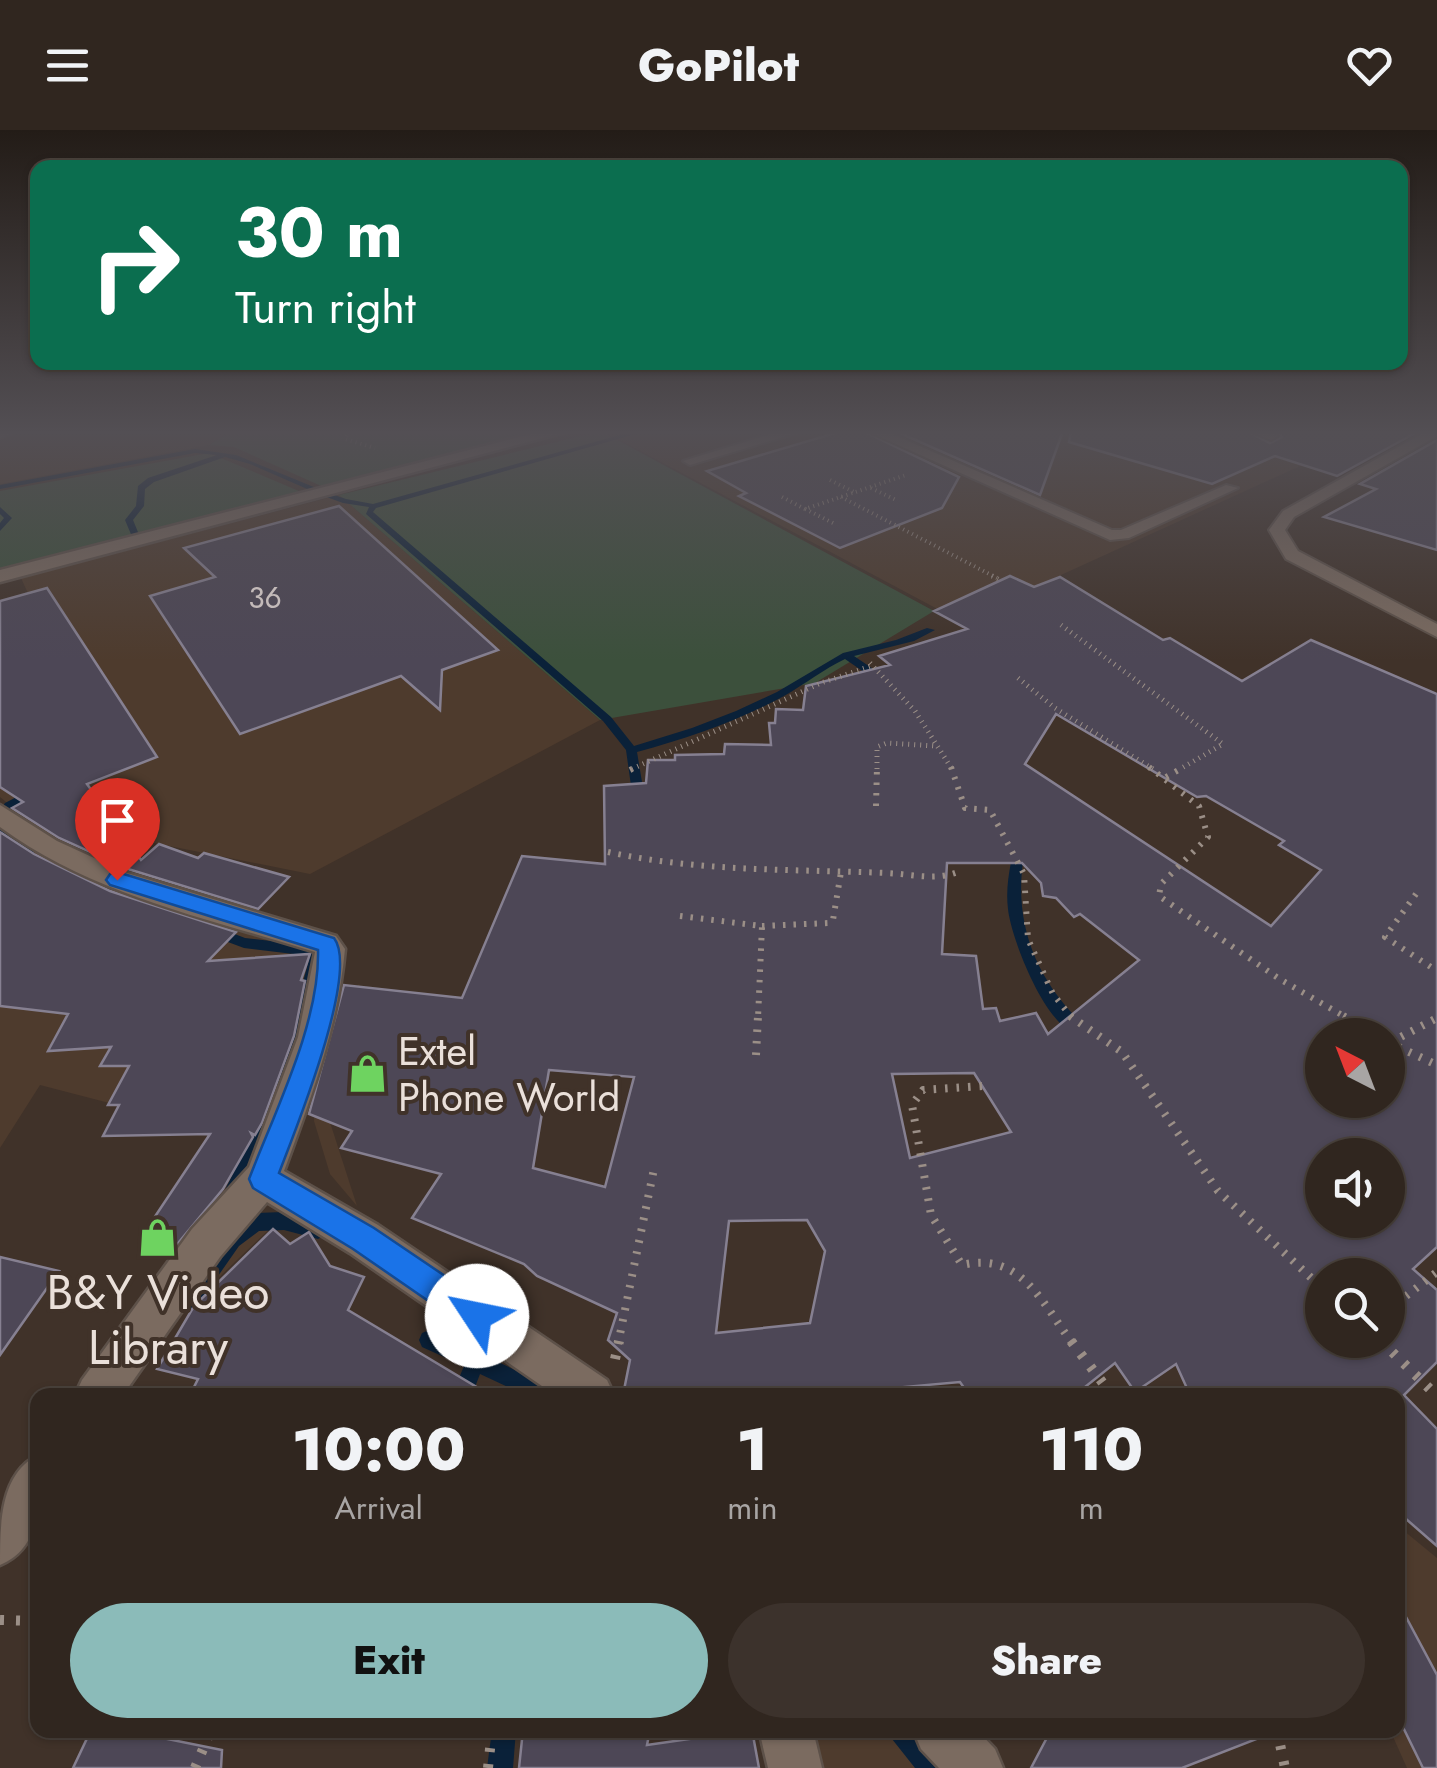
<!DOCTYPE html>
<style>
:root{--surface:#30261f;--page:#3c322c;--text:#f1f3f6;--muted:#a8a5a4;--line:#4b433d;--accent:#8bbbb9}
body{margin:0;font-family:Jost,sans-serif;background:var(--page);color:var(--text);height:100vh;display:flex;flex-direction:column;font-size:38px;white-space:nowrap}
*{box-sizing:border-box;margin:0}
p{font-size:32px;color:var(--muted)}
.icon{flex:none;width:55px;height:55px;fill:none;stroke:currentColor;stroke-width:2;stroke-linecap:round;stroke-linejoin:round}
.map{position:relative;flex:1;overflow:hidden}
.panel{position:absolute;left:30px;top:1258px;width:1375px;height:350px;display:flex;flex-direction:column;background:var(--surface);border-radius:20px;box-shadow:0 2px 8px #0004,0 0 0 2px var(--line)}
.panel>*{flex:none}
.guide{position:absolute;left:30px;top:30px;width:1378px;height:210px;border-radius:20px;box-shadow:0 2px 8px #0004,0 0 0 2px var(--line);background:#0b6e4f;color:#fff;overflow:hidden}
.needle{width:65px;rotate:318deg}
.fabs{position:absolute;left:1305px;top:888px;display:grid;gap:20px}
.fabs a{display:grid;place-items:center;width:100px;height:100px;border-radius:50%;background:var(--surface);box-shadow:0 2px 8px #0004,0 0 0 2px var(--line);font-size:50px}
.pin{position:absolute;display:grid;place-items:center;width:85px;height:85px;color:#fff;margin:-102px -42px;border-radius:50% 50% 50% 0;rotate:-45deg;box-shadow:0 0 10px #0007}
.pin .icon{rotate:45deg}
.me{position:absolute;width:110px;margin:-55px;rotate:304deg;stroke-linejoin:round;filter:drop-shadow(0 0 8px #0008)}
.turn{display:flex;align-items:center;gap:35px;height:210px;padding:0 40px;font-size:45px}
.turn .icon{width:130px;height:130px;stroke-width:2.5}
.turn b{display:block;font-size:70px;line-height:85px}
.eta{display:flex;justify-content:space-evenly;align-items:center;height:170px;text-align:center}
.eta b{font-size:60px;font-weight:800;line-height:70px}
.button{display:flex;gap:20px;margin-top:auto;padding:20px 40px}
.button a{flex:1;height:115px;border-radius:60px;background:var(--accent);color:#111;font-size:40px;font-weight:800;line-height:115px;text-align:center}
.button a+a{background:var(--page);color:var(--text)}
header{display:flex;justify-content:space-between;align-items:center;height:130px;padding:0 40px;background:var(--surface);font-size:45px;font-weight:800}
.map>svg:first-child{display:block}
</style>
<header><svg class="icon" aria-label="menu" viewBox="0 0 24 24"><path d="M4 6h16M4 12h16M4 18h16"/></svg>GoPilot<svg class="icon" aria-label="heart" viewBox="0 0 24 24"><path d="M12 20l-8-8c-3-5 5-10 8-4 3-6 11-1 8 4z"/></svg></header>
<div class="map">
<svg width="1437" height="1638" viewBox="0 0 1437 1638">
<rect width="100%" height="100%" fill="#403229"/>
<g fill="#4e3b2d">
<path d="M0,301h232l-23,14 -209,39z"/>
<path d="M603,301h774l-417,190z"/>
<path d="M339,365l261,225 -290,154 -171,-34 -30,-40 -60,37 -49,-40v-100l47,-62 -26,-57z"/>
<path d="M0,693l157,87 161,37 -16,71 -38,101 -47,12 -177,-46 -40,63z"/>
<path d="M359,854l28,58 -70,40 40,124 -27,-32 -16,-53 3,-39 10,-46z"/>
<path d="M263,1084h22l-120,115 72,-100z"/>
<path d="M1398,1396l39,32v210h-30l-17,-38h8z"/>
<path d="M802,1600h107l34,38h-133z"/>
</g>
<g fill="#3c503c">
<path d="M232,301h319l-223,58 -94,-42 -25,-2z"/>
<path d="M602,301l6,4 326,176 -119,72 -215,37 -261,-225z"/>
<path d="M209,323l97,41 -306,79v-82z"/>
</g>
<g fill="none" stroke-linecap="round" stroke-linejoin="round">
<g fill="#0a2139" fill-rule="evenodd">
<path d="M634,301h12l-270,77 -3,4 238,205 23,29 58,-18 44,-17 41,-19 66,-39 53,-13 31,-12 8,2 -21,11 -60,15 31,21v4h-8l-32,-22c-21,10 -40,25 -61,37 -46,25 -96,42 -147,56l8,48 -6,4 -6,-4 -7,-50 -23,-29 -237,-207 3,-7 -26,-4 -22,-8 -71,-31 -25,-7 -71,25 -9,7 -1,17 -11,14 7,17 -7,2 -8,-19 11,-14 2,-20 10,-8 69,-23 -22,-2 -195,36v-4l195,-36 41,6 90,37 20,7 27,5z"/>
<path d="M0,377l12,11 -12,13v-8l4,-5 -4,-4z"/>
<path d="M36,657l6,4 -2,3 -27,15h-8l-2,-3 2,-3z"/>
<path d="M0,694l4,1 29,26 2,3 -2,3h-8l-25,-22z"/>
<path d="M1017,728l6,4c-9,65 15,121 63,165l2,4 -2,4c-36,6 -75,-96 -78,-126 -2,-16 0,-31 3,-47z"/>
<path d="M214,796l31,12 70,8 5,1 4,9 -34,130 -6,2 -6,-2 -2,-5 34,-125 -66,-8 -35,-13 -2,-4z"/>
<path d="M270,977l6,2 2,5 -38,82 -6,2 -6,-2 -3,-6 3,-6 36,-75z"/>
<path d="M284,1082l40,12 3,6 -3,6 -6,3 -34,-9 -25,1 -20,15 -44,63 -7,2 -7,-2 -2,-7 2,-7 46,-61 29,-21z"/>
<path d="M429,1200l125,58 3,7h-32l-45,-21 -8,21h-20l12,-29 -42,-19 -3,-7 3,-7z"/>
<path d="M492,1600h24l-3,38h-26z"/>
<path d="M889,1600h28l23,29 4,9h-29l-23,-29z"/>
</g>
</g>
<g fill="#4d4756" stroke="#868091" stroke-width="2.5" fill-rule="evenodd">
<path d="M842,301h21l96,46 -17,31 -102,40 -101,-52 7,-3 -39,-22z"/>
<path d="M895,301h168l-23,64z"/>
<path d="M1071,301h175l24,12 12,-6 -4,-6h141l-82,45 -62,-20 -63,28 -143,-42z"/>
<path d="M1437,310v110l-113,-33 52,-28 -16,-5z"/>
<path d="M339,376l159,144 -56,20 -2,40 -39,-34 -161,58 -90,-138 65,-19 -31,-29z"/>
<path d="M1010,446l24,11 26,-10 103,63 7,-2 72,43 69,-41 126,54v553l-24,22 24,21v72l-33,33 33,34v117l-39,-34v-117h-208l-14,-31 -41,28 -20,-29 -40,32h-106l-9,-13 -144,13h-193l7,-35 -22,-20 9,-27 -80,-37 -13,-12 -112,-46 29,-44 -100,-26 11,-17 -43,-17 35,-129 118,13 60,-142 83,8 -1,-78 42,-3 2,-23h27v-5l49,-1 1,-10 46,1 -2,-22h6l1,-14 27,1 3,-24 84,-21 -11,-9 88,-27 -33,-18zM1056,584l141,83 9,-1 78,45 -5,4 42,25 -50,56 -246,-162zM947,733h75l19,20 2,13 13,2 18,19 6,-3 59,46 -91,74 -12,-21 -36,8 -4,-13 -13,1 -7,-53 -34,-2zM1322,905h66v65h-66zM549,940l85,7 -29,110 -72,-19zM974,943l37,59 -101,26 -18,-84zM1322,1025h66v65h-66zM807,1090l18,31 -15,72 -94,10 13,-112zM1322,1145h66v65h-66z"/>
<path d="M47,458l110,169 -70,27 54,76 18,-16 39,14 6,-5 85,24 -31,32 -130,-40 -69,-31 -47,-30 11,-6 -23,-15v-186z"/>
<path d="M0,702l34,22 76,37 126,41 -28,29 102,-7 -9,26 4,1 -11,55 -32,87 -7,12 -4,-2 2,4 -30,52 -49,59 -34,-9 70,-105 -107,2 16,-31h-11l21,-39h-29l11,-19 -63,4 20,-37 -68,-8z"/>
<path d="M273,1099l17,15 19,-12 21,34 34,11 -16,33 142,85h-300l8,-16 -41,-10 37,-63z"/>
<path d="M0,1127l59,14 -59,84z"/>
<path d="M1398,1472l39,73v93h-14l-25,-51z"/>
<path d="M91,1600h32l99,20 -1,18h-148z"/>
<path d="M523,1600h127l-3,15 105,-15 7,38h-240z"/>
<path d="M1051,1600h221v3l-90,35h-151z"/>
</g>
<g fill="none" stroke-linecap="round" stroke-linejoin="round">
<defs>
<g id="lane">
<path d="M0,301h17l-17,7z"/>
<path d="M781,301h22l-113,34 -7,-4z"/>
<path d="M867,301h18l227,99h9l105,-45 12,3 -109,50 -19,2z"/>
<path d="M1249,301h21l8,5 -7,4z"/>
<path d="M1427,301h10v5l-143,81 -9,13 13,21 139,73v13l-151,-78 -17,-29 14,-19z"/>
</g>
<g id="street">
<path d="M543,301h26l-569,151v-12z"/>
<path d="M0,675l57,36 70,32 209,63 9,13c-7,78 -34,149 -61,222l94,54 229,155 7,15h-59l-205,-142 -83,-51 -47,55 -97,138h-48l7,-15 110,-151 57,-62 49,-130 17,-85c-108,-34 -223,-57 -315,-125z"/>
<path d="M38,1325c0,41 7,91 -38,110 0,-41 0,-91 38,-110z"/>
<path d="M759,1600h54l9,38h-54z"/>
<path d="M913,1600h64l18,19 8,19h-64l-18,-19z"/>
</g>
</defs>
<use href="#lane" stroke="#5d5149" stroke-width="4"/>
<use href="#street" stroke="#5d5149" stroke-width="5"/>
<g stroke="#9b8f87" stroke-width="4" stroke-dasharray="1 4" stroke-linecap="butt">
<path d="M349,301l-4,8 30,9"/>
<path d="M830,350l24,12"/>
<path d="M871,358l25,12"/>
<path d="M782,367l23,12"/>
<path d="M841,367l156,81"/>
<path d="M833,393l-28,-14 101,-34"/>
</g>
<g stroke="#9b8f87" stroke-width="5" stroke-dasharray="1 5" stroke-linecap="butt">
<path d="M992,446l8,4"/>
<path d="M1061,495l162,119 -43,25"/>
<path d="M870,533l45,48 37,58"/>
<path d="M1018,548l37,30 98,61"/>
<path d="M632,639l189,-86 50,-17"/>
<path d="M877,639v-22l10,-4 49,3"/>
</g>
<g stroke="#9b8f87" stroke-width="6" stroke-dasharray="2.5 8" stroke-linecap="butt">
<path d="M951,637l14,41 25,2 34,64 4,65 25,55 19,24"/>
<path d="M1149,637l50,39 9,31 -47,47 -2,12 119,82 69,40"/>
<path d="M630,640l6,-3"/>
<path d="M1166,647l18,-10"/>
<path d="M876,676l1,-39"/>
<path d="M608,722c93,20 184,17 278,21 27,1 52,9 76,-3"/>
<path d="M1416,764l-31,43 52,34"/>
<path d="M680,786l82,10 -4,92"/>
<path d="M762,796l67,-3 4,-3 8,-48"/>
</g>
<g stroke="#9b8f87" stroke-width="8" stroke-dasharray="2.5 9" stroke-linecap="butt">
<path d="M1070,886l52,36 96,139 104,97"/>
<path d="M1343,886l33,19"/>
<path d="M1388,912l49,23"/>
<path d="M1391,912l46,-24"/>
<path d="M756,925l2,-39"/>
<path d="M982,956l-59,4 -11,15 19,110 31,50c59,-14 80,38 111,79"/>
<path d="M1388,1180l49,-38"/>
<path d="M1380,1210l4,4"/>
<path d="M618,1214l37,-180"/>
</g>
<g stroke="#9b8f87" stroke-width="10" stroke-dasharray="4 12" stroke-linecap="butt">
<path d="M1071,1211l41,54"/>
<path d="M1381,1211l56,55"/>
<path d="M615,1229l4,-18"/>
<path d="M0,1490l38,1"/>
<path d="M1277,1600l8,38"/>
<path d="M195,1638l16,-38"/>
<path d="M488,1638l4,-38"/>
</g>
<use href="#lane" fill="#7b6b60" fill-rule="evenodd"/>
<use href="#street" fill="#7b6b60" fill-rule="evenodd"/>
</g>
<linearGradient id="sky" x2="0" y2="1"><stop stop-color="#231c17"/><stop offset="0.57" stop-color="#534f54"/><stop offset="1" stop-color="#534f54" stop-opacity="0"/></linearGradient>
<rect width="1437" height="531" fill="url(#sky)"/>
<path fill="#1a73e8" stroke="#114b97" stroke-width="2.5" d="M117,742l217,66c26,34 -39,193 -55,235l95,55 114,77 5,11 -5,11 -11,5 -11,-5 -113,-78 -100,-61 -4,-9c26,-68 71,-157 69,-229l-208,-65 -4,-5 4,-6z"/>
<defs>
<symbol id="shop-bare" viewBox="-9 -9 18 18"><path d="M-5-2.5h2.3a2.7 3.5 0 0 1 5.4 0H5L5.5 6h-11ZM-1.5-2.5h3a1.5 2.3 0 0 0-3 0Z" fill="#6ed360" stroke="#403229" stroke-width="2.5" paint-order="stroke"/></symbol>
</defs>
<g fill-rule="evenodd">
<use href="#shop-bare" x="340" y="916" width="55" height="55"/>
<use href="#shop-bare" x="130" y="1080" width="55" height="55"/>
</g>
<g text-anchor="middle" stroke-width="8" stroke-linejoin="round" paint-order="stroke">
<g font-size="30" fill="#c3bab9">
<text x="265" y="478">36</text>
</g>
<g font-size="40" fill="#eae0da" stroke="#403229" text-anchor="start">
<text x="398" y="935">Extel<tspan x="398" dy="46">Phone World</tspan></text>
</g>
<g font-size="48" fill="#eae0da" stroke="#403229">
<text x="158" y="1179">B&amp;Y Video<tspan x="158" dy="55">Library</tspan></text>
</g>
</g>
</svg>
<div class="fabs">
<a><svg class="needle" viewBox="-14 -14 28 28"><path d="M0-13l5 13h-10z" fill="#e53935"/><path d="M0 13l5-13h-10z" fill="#a8a5a4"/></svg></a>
<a><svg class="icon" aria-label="sound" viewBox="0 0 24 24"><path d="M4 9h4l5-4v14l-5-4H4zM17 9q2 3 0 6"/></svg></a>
<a><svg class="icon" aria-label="search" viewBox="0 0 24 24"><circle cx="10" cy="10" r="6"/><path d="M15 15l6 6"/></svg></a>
</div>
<div class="pin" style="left:117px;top:750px;background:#d93025"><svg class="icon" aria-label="arrive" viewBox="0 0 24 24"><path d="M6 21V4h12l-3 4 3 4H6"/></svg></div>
<svg class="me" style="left:477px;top:1186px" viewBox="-20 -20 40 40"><circle r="19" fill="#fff"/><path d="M0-13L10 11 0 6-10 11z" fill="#1a73e8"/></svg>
<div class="guide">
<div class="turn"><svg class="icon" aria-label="right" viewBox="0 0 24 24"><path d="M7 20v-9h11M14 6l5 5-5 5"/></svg><div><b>30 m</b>Turn right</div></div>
</div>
<section class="panel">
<div class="eta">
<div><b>10:00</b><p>Arrival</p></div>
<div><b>1</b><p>min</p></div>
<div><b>110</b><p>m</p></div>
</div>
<div class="button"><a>Exit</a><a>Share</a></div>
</section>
</div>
